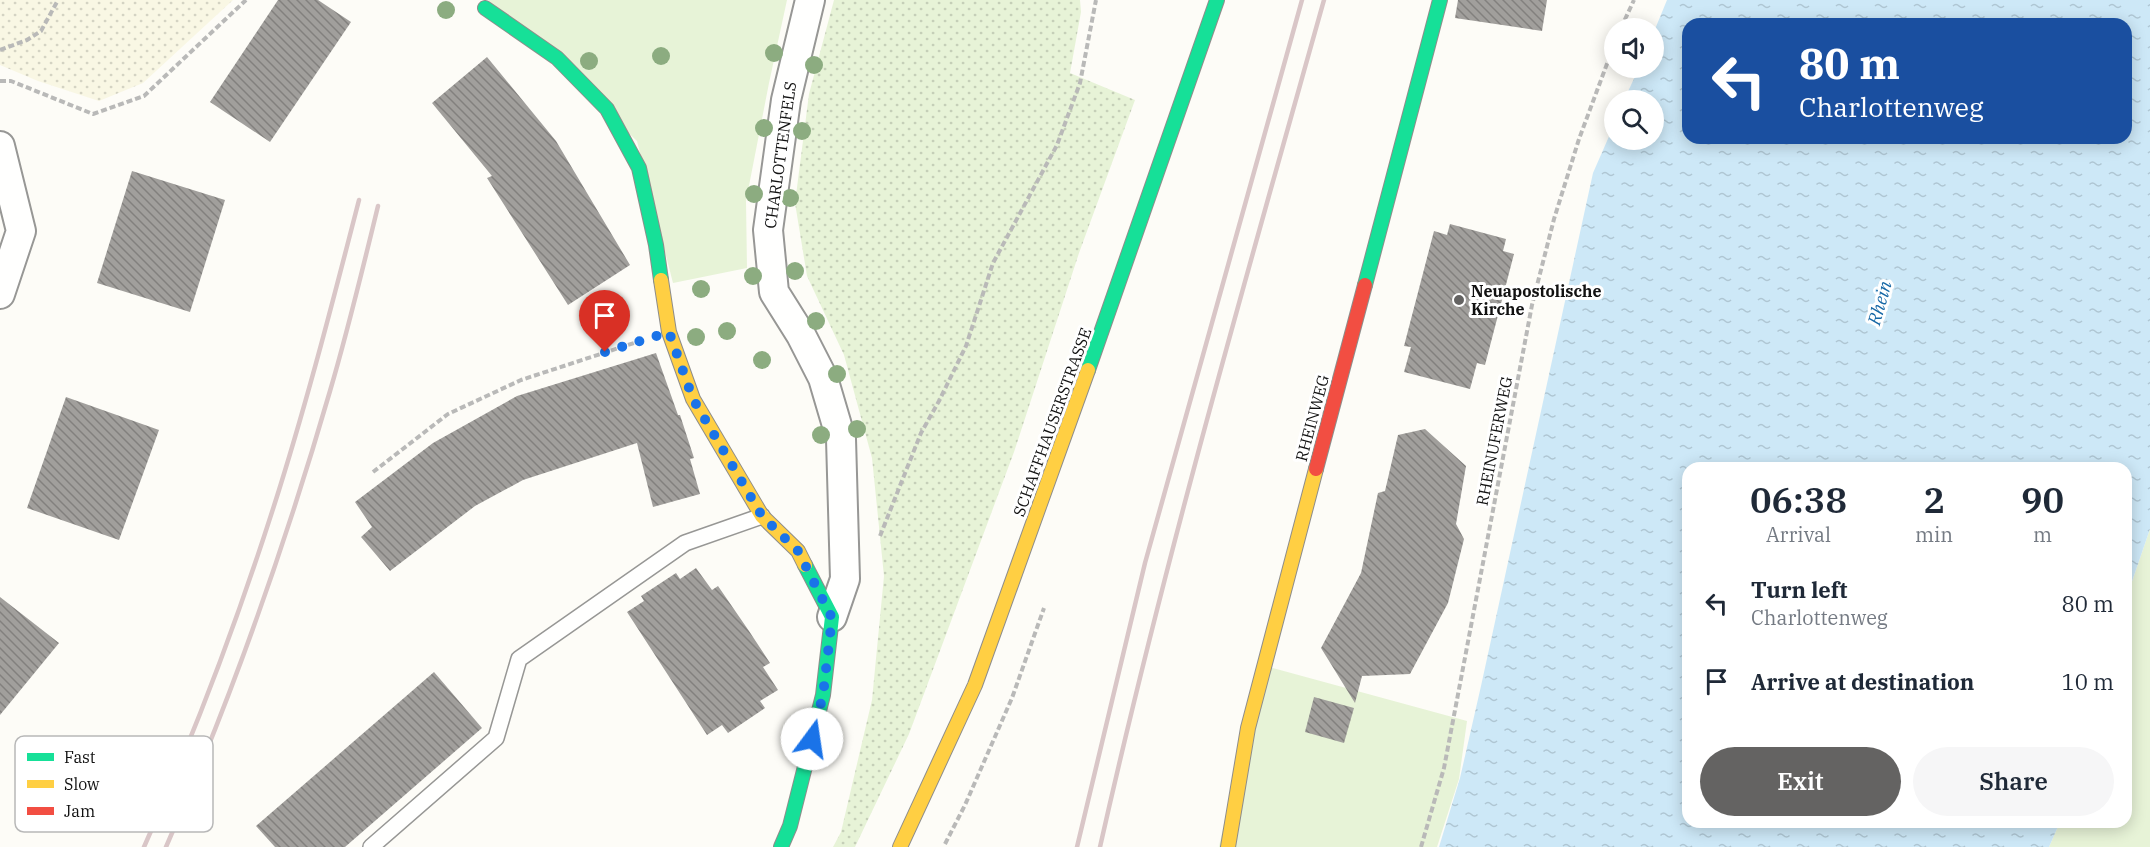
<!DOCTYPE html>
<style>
:root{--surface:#fff;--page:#f6f6f7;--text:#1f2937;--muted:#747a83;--accent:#646362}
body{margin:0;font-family:"IBM Plex Serif",serif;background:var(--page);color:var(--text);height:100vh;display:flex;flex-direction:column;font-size:22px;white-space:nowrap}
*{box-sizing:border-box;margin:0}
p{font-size:20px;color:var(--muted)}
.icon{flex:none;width:33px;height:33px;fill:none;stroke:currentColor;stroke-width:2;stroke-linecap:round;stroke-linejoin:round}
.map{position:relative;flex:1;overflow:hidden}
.details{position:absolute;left:1682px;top:462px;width:450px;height:366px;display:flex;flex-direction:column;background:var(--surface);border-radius:18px;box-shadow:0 3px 15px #0003}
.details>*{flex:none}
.guide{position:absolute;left:1682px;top:18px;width:450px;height:126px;border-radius:18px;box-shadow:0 3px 15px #0003;background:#1a4fa0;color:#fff;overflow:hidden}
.fabs{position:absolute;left:1604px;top:18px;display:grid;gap:12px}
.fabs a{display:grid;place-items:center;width:60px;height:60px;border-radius:50%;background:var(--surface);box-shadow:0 3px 15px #0003;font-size:30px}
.pin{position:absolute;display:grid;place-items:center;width:51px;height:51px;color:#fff;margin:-62px -26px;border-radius:50% 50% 50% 0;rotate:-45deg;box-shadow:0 0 6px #0007}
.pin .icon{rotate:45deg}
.me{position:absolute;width:66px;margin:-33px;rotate:14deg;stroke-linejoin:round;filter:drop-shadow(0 0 4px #0008)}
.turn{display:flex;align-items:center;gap:21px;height:126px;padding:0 18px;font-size:27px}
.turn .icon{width:78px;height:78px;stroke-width:2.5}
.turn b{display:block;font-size:42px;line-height:51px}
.eta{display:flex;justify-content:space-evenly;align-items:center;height:102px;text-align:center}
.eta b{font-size:36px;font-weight:600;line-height:42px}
.action{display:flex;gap:12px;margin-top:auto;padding:12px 18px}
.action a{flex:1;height:69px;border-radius:36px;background:var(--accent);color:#fff;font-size:24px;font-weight:600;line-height:69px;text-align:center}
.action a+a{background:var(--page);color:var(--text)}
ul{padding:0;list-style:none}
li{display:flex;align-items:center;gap:18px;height:78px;padding:0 18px}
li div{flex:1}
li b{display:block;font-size:22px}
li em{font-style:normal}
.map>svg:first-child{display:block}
</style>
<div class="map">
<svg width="2150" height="847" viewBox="0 0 2150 847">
<defs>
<pattern id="farmland-dots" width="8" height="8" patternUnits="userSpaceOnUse" patternTransform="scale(1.5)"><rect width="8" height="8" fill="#f9f7e4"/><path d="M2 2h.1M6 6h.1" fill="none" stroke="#d4d3c3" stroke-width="1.8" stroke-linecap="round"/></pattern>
<pattern id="grass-dots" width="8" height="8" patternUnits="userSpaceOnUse" patternTransform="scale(1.5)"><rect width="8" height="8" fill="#e7f3d7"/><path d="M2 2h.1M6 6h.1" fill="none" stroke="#c5cfb8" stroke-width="1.8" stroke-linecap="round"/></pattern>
<pattern id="water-ripples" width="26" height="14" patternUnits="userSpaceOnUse" patternTransform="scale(1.5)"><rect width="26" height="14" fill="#cde8f7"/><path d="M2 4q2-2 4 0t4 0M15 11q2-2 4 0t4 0" fill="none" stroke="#afc6d3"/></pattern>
<pattern id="building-back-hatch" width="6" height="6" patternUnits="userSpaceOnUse" patternTransform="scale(1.5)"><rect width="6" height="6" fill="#a19f9c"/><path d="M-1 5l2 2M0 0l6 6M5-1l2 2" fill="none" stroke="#82807e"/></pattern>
</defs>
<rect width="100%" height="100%" fill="#fdfcf7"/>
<path fill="url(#farmland-dots)" d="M0,0h233l-90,83 -44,18 -61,-20 -38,-16z"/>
<path fill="url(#grass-dots)" d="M834,0h246l1,12 -11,61 65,27 -56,153 -65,199 -105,282 -54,113h-22l8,-15 31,-132 12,-124 -12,-118 -28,-103 -37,-79 -12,-73 14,-109z"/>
<g fill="#e7f3d7">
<path d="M488,0h299l-18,83 -23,118 1,67 -74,15 -36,-142z"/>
<path d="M2150,529v318h-101l11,-25h66v-223z"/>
<path d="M1258,664l209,57 -8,58 -22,68h-218z"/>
</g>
<path fill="url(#water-ripples)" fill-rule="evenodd" d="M1667,0h483v529l-24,70v-131h-438v354h372l-11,25h-610l21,-69 21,-92 112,-513 21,-48v15h39v-40h-29l15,-32h14v-34zM1688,24h438v114h-438z"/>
<g fill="url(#building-back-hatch)">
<path d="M278,0h40l33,22 -81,120 -60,-40z"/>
<path d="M1458,0h89l-5,31 -87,-13z"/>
<path d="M487,57l69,84 74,124 -62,40 -81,-127 5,-2 -60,-73z"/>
<path d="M132,171l93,29 -35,112 -93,-29z"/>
<path d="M1450,224l56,15 -3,12 11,3 -29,111 -8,-2 -7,26 -66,-17 7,-25 -7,-1 30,-115 13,4z"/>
<path d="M656,353l22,62h2l14,43 -4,1 10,35 -47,13 -16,-64 -114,37 -48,26 -85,65 -29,-34 11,-10 -17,-25 78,-59 84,-47z"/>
<path d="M66,397l93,33 -40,110 -92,-32z"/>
<path d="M1425,429l41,37 -10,58 8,15 -16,64 -38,71 -48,2 -7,27 -34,-55 40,-75 17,-80 7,-2 13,-56z"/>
<path d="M696,568l16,22 6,-4 31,45 21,32 -7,4 15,23 -18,11 5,7 -37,25 -6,-8 -15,10 -80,-123 17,-11 -3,-5 35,-23 4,6z"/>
<path d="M0,597l59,46 -59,72z"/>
<path d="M434,672l48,56 -137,119h-70l-19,-21z"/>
<path d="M1314,697l40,11 -10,35 -39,-11z"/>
</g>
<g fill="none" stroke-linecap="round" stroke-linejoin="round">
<defs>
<path id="lane" d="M371,847l125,-109 23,-79 166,-116 77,-27"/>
<g id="street">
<path d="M810,0l-24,100 -18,130 6,62 27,43 22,43 18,61 4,140 -13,38"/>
<path d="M0,146l21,85 -21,63"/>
</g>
<g id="fast">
<path d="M485,8l72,50 50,51 32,59 17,77 5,35"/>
<path d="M1365,285l75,-285"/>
<path d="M1088,370l129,-370"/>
<path d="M781,847l9,-21 33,-131 9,-78 -27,-52"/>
</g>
<g id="slow">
<path d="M661,280l8,52 24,67 69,117 36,35 7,14"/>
<path d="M900,847l75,-162 113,-315"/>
<path d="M1228,847l20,-119 68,-259"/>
</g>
<path id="jam" d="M1316,469l49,-184"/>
</defs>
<use href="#lane" stroke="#979795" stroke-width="18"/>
<use href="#street" stroke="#979795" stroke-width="32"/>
<use href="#fast" stroke="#8e8d8b" stroke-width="16"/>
<use href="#slow" stroke="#8e8d8b" stroke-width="16"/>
<use href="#jam" stroke="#8e8d8b" stroke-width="16"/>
<g stroke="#b9b9b8" stroke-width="4" stroke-dasharray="6 3" stroke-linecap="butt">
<path d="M1621,28l13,-28"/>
<path d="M0,50l27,-10 14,-9 17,-31"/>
<path d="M0,81h11l82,33 51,-18 102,-96"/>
<path d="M373,472l75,-58 73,-34 113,-37"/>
<path d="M880,536l41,-103 18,-32 27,-55 27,-83 64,-118 23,-62 16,-83"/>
<path d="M945,844l20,-39 47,-107 32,-90"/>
<path d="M1421,847l23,-79 88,-463 22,-86 25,-80 35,-94"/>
</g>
<use href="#lane" stroke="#fffffe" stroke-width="15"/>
<use href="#street" stroke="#fffffe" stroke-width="28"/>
<use href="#fast" stroke="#16e098" stroke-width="14"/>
<use href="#slow" stroke="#ffcf43" stroke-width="14"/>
<use href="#jam" stroke="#f24e42" stroke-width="14"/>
<g stroke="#d9c6c7" stroke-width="4.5">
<path d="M144,847c52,-116 97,-236 135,-357 30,-96 55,-193 80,-290"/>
<path d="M166,847c65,-148 119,-301 164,-456 18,-61 33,-123 48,-185"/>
<path d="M1077,847l68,-284 157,-563"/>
<path d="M1100,847c64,-285 145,-566 224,-847"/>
</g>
</g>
<g fill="#8cac80">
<circle cx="446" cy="10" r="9"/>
<circle cx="774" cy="53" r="9"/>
<circle cx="661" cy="56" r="9"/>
<circle cx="589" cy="61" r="9"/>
<circle cx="814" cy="65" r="9"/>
<circle cx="764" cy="128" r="9"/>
<circle cx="802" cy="131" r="9"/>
<circle cx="754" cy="194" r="9"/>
<circle cx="790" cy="198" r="9"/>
<circle cx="795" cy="271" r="9"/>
<circle cx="753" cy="276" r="9"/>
<circle cx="701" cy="289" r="9"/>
<circle cx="816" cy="321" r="9"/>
<circle cx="727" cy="331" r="9"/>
<circle cx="696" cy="337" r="9"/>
<circle cx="762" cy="360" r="9"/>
<circle cx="837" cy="374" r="9"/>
<circle cx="857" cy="429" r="9"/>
<circle cx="821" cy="435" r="9"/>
</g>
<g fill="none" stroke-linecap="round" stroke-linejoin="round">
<path stroke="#1a73e8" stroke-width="10" stroke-dasharray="0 18" d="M605,352l64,-20 24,67 69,117 36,35 34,67 -9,77 -11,44"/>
</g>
<circle fill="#646362" stroke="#fff" stroke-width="2" cx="1459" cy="300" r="6"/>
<g text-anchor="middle" stroke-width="6" stroke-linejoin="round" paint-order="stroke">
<g font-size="16" fill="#111" stroke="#fff">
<text transform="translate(780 155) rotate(-82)" y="6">CHARLOTTENFELS</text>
<text transform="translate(1312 418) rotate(-75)" y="6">RHEINWEG</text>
<text transform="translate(1052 422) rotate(-70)" y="6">SCHAFFHAUSERSTRASSE</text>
<text transform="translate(1494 441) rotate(-79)" y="6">RHEINUFERWEG</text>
</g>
<g font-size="16" font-weight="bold" fill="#111" stroke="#fff" text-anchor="start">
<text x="1471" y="297">Neuapostolische<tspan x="1471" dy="18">Kirche</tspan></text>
</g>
<g font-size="18" font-style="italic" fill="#1768a6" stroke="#fff">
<text transform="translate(1880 303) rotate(-74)" y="6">Rhein</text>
</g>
</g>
<rect x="15" y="736" width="198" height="96" rx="9" fill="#fff" stroke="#b8b8b8" stroke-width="1.5"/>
<rect x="27" y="753" width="27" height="8" fill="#16e098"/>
<rect x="27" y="780" width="27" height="8" fill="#ffcf43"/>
<rect x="27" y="807" width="27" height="8" fill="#f24e42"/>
<g font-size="16" fill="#111">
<text x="64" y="763">Fast</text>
<text x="64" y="790">Slow</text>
<text x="64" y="817">Jam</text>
</g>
</svg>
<div class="fabs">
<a><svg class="icon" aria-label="sound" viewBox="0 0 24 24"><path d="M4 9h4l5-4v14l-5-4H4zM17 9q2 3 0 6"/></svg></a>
<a><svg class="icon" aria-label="search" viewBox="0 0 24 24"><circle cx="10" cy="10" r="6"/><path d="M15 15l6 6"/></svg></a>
</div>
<div class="pin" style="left:605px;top:352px;background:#d93025"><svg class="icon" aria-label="arrive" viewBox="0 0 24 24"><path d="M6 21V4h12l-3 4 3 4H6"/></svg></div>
<svg class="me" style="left:812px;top:739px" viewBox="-20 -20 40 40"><circle r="19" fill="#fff"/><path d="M0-13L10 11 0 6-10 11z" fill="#1a73e8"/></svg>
<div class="guide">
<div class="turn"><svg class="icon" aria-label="left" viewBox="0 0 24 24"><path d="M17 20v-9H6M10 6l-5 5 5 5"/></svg><div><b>80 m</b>Charlottenweg</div></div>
</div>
<section class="details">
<div class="eta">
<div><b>06:38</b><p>Arrival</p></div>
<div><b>2</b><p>min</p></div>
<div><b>90</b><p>m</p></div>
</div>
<ul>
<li><svg class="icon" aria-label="left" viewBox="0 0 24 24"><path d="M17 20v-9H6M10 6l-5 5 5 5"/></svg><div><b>Turn left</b><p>Charlottenweg</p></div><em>80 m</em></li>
<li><svg class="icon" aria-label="arrive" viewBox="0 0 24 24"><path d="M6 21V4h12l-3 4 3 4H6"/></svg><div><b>Arrive at destination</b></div><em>10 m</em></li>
</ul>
<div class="action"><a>Exit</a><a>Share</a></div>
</section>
</div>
